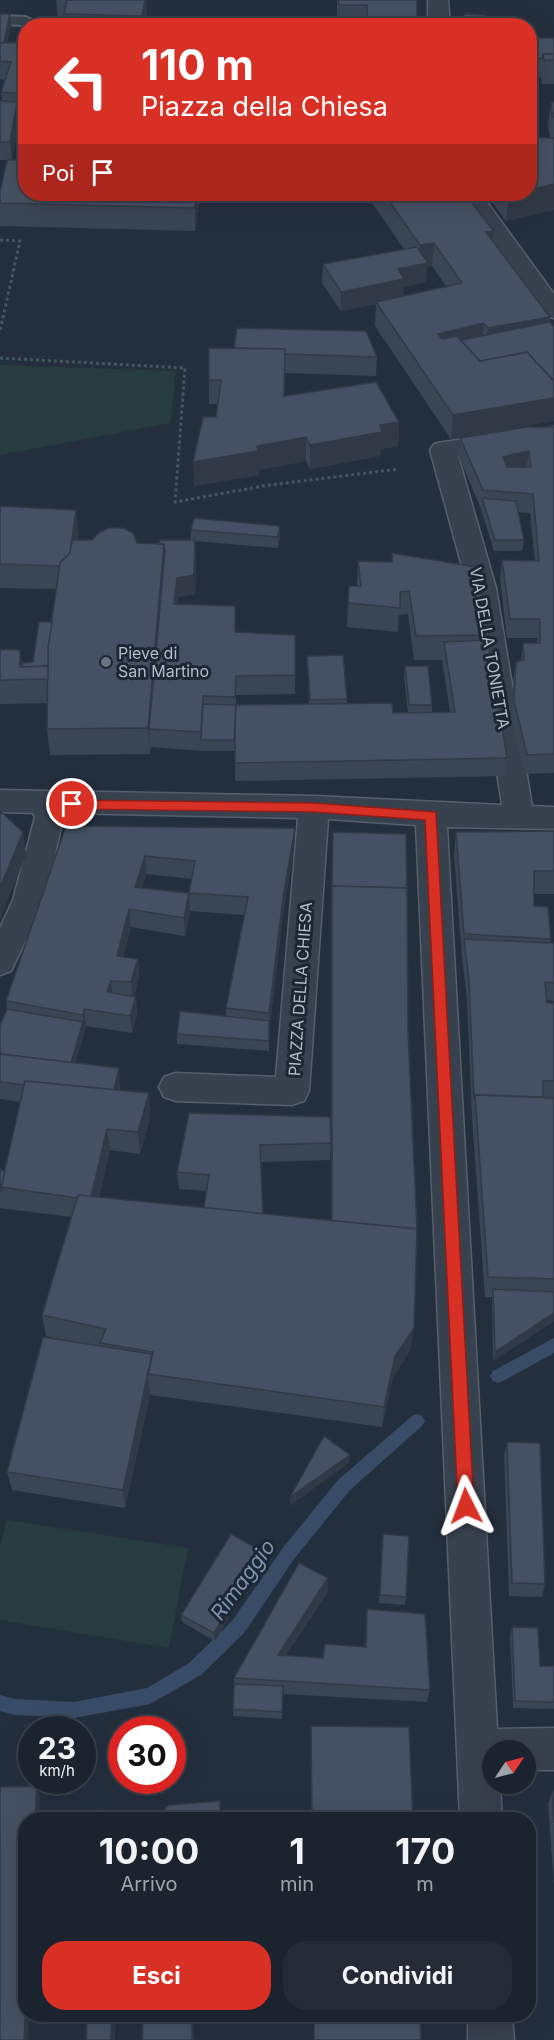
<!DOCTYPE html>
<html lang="it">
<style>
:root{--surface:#1b232e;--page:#242b36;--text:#f1f3f6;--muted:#a0a4aa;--line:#39404a;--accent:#d93025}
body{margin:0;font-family:Inter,sans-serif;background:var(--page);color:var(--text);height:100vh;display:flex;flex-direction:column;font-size:22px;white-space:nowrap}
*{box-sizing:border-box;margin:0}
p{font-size:20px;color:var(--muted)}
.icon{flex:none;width:33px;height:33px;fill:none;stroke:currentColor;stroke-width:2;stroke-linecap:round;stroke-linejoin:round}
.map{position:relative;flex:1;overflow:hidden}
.drawer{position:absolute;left:18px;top:1812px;width:518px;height:210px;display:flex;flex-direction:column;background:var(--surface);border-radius:24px;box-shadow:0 6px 24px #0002,0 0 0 2px var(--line)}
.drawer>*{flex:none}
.guide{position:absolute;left:18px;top:18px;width:519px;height:183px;border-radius:24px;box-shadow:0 6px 24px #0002,0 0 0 2px var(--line);background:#d93025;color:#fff;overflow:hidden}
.needle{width:39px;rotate:55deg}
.tools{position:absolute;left:482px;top:1740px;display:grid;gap:12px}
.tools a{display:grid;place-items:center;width:54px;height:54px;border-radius:50%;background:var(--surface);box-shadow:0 6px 24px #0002,0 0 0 2px var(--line);font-size:30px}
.speed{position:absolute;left:18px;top:1716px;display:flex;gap:12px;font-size:30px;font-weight:700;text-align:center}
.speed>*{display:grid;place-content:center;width:78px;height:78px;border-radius:50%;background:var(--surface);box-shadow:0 6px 24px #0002,0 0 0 2px var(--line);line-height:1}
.speed small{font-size:15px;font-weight:400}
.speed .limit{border:9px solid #d22;background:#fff;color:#111}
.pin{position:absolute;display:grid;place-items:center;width:51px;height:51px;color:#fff;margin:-26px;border:3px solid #fff;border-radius:50%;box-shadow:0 2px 6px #0007}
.me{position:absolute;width:66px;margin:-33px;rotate:357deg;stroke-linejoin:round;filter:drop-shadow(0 0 4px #0008)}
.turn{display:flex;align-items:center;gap:21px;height:126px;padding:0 24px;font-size:27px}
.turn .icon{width:78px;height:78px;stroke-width:2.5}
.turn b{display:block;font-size:42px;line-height:51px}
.then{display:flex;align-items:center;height:57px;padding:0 24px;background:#0003;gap:12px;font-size:22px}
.eta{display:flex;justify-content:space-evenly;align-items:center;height:102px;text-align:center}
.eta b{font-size:36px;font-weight:700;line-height:42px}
.action{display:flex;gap:12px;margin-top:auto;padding:12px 24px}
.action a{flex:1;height:69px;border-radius:24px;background:var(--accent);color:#fff;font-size:24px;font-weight:700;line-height:69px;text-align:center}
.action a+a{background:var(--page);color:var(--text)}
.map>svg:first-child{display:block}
</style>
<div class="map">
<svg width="554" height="2040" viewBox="0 0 554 2040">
<rect width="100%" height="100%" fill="#242f3e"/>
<g fill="#263c3f">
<path d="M0,365l176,6 -6,52 -170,32z"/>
<path d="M7,1520l181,28 -19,100 -169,-28v-73z"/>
</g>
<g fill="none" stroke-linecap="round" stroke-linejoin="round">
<g fill="#394c67" fill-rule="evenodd">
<path d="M554,1338v15l-51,28 -5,2 -5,-2 -3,-5 3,-5z"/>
<path d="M417,1414l5,2 3,5 -3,5 -72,64 -56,69 -50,74 -43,42 -51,29 -76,14 -59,-3 -15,-4v-16l15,4 59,3 73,-14 42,-25 43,-42 50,-72 56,-69 74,-64z"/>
</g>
<defs>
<path id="service" d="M0,16l26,1 17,9 -43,-2z"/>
<g id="minor">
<path d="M428,0h20l2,26h-22z"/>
<path d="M0,110l26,1v14l-26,-1z"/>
<path d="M459,194h22l73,100v24l-9,-2z"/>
<path d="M554,427v16l-96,13 38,132 36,218 22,1v22l-107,-2 50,902 57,-1v42h-29v-20h-33v34h8l2,36h-42l-44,-995 -88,-6 -19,272 -5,10 -12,4 -116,-4 -12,-4 -5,-10 5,-10 12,-4 100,4 22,-259 -234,-5 -19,87 -34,71 -11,4v-47l13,-28 22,-83 -2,-4 -33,-1v-22l314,6 188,9 -34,-217 -38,-138 4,-6 9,-2z"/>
<path d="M468,2014h44l2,26h-46z"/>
</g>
</defs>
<use href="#service" stroke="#565f6c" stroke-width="4"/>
<use href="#minor" stroke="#565f6c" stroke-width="3"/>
<g stroke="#44595c" stroke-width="3" stroke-dasharray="3 3" stroke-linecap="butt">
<path d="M0,240l20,1 -20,90"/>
<path d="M0,358l185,10 -10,134 94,-17 130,-16"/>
</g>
<use href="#service" fill="#38414e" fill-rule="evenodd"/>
<use href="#minor" fill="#38414e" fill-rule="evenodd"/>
</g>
<g fill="#3b4654" fill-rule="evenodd">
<path d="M56,0h90l1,19 -1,7h-81l-1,-7h-6z"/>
<path d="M337,0h80v26h-50v-2l-29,-1 -1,-7z"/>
<path d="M0,14l11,10 -4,19 19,-1v70l-8,-1 1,9 -7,40 14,34h174l-5,37 -195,-5v-34l7,-32h-7v-59h2l-1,-9 4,-12 -5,-1z"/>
<path d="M530,38h24v46h-12l-1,-7 -10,-1 7,44 -2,18h14l-2,-13 3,-23h3v108l-48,11 -13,-18 -4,-9h41z"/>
<path d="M366,194h99l28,47 61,86v94l-103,18 -76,-113 1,-22 -35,7 -19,-28 1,-19 81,-15zM432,266l14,20 -43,10 1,-9 22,-5 1,-15z"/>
<path d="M209,348l168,9 -1,19 -91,-3 -1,23 115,26 -1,24 -17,3 -1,7 -70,13 -4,-8 -47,9v5l-65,11 22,-69 2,-13h-9z"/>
<path d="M554,427v346l-29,1 -13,-54 1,-39 3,-19 5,-1 2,-18h14v-5h-30l-7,-59 2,-19 33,1 -5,-48 -12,-1 6,28 -2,11h-28l-13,-42 -22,-52 1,-19z"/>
<path d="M0,506l79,27 -1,7 81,4 32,-4v-10l89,7 -2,11 -83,-7 1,18 -1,35 -17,3 -1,7 59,28 59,3v59l-59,1v10l73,-1 -2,-48 40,43v4l46,10h15l-4,-36 1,-11 27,39v7h18l-8,-52h-28l-6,-46 -9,1 -1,17 -51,-5 2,-41h8l1,-25 34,1v-9l97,82 -1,5 19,118 -2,18 -270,5v-30h-33l-51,-4 -1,7 -100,1 -3,-26v-26l-47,1v-55l20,1 2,13 11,-1 19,-40 5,-33 -57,-1z"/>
<path d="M66,826l229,2 -1,18 -11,70 -14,115v20l-92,-7v-10l49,-18v-8l18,-93 -54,-4 -5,25 -54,-9 -8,30 15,2 1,18 -5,20h2l1,18 -5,18 -46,-7 -11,37 45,22v5l31,25 -11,39 -30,-4 -11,48 105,10 2,-17 -27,-2 -2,-17 12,-59 142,30 -1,17 -69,2 2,52 68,7v-312l2,-77 75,199 3,318 -18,28 -11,50 -232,-32 -25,113 -113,-18 -5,-18 51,-133 -12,-3 -4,-21 29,-98 -71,-9v-38l5,1 15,-69 -20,-3v-73l7,-17 -1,-8zM146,874l46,5 -3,14 -47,-5z"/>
<path d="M554,831v63h-20v12l17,33 -1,4h4v58l-7,-1v3h7v318l-61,40 -1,-64h-7l-13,-180 -5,-118 -5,-42 -8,-102 2,-23z"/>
<path d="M507,1442l38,142 -3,13 -33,-1 -5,-140z"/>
<path d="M382,1542l24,55 -1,8 -26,-2z"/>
<path d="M263,1560l-48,81 -33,-19 -1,-7z"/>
<path d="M328,1592l-42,63 37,3 42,-11 2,-38 63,81 -3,12 -144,-8 -1,25 -49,-3 1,-38z"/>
<path d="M512,1627l28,39h14v43l-41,-1 -3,-73z"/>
<path d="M311,1726l102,94h-102z"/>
<path d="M552,1792h2v93l-6,-81z"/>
</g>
<g fill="#303945">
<path d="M145,0h1l1,19 -1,7h-3l-1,-10z"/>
<path d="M10,14l1,10 -8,37 -1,-10z"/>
<path d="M17,102l2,18 -7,41 -2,-19z"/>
<path d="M554,184v26l-48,11 3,-26 5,-1h16v-4z"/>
<path d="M196,194h4l-5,37v-23z"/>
<path d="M246,194h19l-19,2z"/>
<path d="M494,231l-3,24 -5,-23z"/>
<path d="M434,243l-2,23 -5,1 -1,15 -22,5 -1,11 -27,4v2l-35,7v-19l57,-23 20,-4 2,-20z"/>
<path d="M550,317l-3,24 -61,11 2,-24z"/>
<path d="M484,323l-2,24 -26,6 -18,-19z"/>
<path d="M554,398v23l-103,18 2,-24z"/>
<path d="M399,422l-1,24 -17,3 -1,7 -70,13v-24l70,-20z"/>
<path d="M306,437v24l-47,9v5l-65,11 -1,-24 64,-16z"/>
<path d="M529,451l-3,19 -25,6 2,-19z"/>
<path d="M76,510l3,23 -7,47 -9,10z"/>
<path d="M280,526v11l-2,11v-11z"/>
<path d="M195,540l1,19 -1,35 -17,3 -3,26 -1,-19 3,-26z"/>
<path d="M164,544l2,26 -17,159 1,25 -2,-26z"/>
<path d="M20,650l4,23 -4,-6z"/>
<path d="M295,828l-1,18 -11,70 -14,115v20v-38l14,-115z"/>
<path d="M23,832l3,23 -26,65v-32z"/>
<path d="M145,856l1,18 -9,31 -2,-18z"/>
<path d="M189,893l1,18 -5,25 -1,-18z"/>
<path d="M129,909l2,18 -12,47 -2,-18z"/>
<path d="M138,959l1,18 -6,23 -2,-18z"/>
<path d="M111,981l2,18 -6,-7z"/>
<path d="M136,997l1,18 -5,18 -2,-17z"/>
<path d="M84,1009l2,17 -1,6 -15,48 -1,-10 14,-48v-7z"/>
<path d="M119,1068l1,17 -5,27 -2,-17z"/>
<path d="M149,1093l2,22 -11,39 -2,-22z"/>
<path d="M107,1129l3,21 -16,70 -3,-21z"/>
<path d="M554,1313v8l-61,40 2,-9z"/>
<path d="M414,1328l-3,21 -18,28 -11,50 2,-20 11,-51z"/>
<path d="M148,1376l2,19 -25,113 -2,-18z"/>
<path d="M350,1455l-1,8 -59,43v-9z"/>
<path d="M263,1552v8l-48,81 -1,-8z"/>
<path d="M328,1578v14l-50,75v-12z"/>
<path d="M37,1786l3,12 -1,22h-4z"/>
<path d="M26,2005v9h3l-1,26h-4z"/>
<path d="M112,2014h4l-1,26h-4z"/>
<path d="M192,2014h1l1,26h-2z"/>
</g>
<g fill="#455162" stroke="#303945" stroke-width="1.5" fill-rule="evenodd">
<path d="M67,0h78l-3,16 -78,-2z"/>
<path d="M338,0h79v26h-50v-21h-28z"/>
<path d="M0,14h10l-6,29h-4z"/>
<path d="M464,14l22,1 1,7h-21l-1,4z"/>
<path d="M466,22h50l1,4h-51z"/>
<path d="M530,38h24v16h-11v4h-13z"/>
<path d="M26,42v52l-25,-2 10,-30 -11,-1v-18z"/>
<path d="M543,54h11v6h-10z"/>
<path d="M530,69l8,51h-8z"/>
<path d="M0,101l17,1 -7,40h-10z"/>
<path d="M551,102h3v15h-2z"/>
<path d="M530,137l24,1v46l-24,6z"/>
<path d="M7,160h19v34h170l-1,14 -195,-5v-11z"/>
<path d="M384,194h81l29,37 -8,1 64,85 -62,11 -4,-5 -46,11 4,5 15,-3 23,25 47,-9 27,29v17l-101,17 -77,-113 86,-19 -28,-40 -14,2z"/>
<path d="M417,247l11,16 -30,6 6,10 -63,13 -18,-28z"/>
<path d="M549,322l5,5v51l-2,1 -25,-27 -47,9 -19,-21z"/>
<path d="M237,328l129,3 11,26 -92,-3v-5l-51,-1z"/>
<path d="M209,348l76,1 -1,47 92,-14 23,40 -19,3 2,7 -72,13 -4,-8 -49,9 1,5 -65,11 10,-45h13l5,-37h-12z"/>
<path d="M526,427h28v327l-27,1 -13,-54 2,-39 8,-2 -1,-17h17v-24h-30l-8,-59 37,1 -6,-67 -50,-4 -23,-52zM529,451l2,16h-24l-4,-10z"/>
<path d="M482,498l34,3 8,39h-29z"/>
<path d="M0,506l76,4 -6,43 -10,10v3l-60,-2z"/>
<path d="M194,518l86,8 -2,11 -87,-7z"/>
<path d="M109,528h14l10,5 4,10 27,1 -16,184 -101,1 1,-82 12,-84 10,-10 2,-13h20l8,-8z"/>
<path d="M160,540h35l-1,35 -17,3 -3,26 61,2v26l60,3v40l-59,1 -1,21 -32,-1 -2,36 -52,-3 16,-178 -1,-7h-5z"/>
<path d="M392,553l84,14 13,68 -73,1 -7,-45 -9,1v16l-52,-5 1,-17h12l-3,-25 34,1z"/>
<path d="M39,622h13l-4,25v21v-2l-26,1v-4l11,-1z"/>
<path d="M488,640l19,118 -272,5v-58l157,-2 1,10 62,-1 -11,-70z"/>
<path d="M0,649l20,1v17l28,-1v13l-48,1z"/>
<path d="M343,655l4,44 -37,1 -3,-44z"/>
<path d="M405,666h23l4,39h-23z"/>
<path d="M203,704l33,1 -2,35h-33z"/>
<path d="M0,811l23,21 -23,56z"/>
<path d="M66,826l229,2 -12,70 -14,115 -43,-5 22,-111 -59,-4 6,-32 -50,-5 -10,31 54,6 -5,25 -55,-9 -12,47 21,3 -7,23 -20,-1 -4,11 29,5 -6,19 -46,-7 -1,6 -77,-14z"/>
<path d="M554,831v40h-20v35l14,1 3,32 -87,-5 -8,-102z"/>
<path d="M333,832l73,2 1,54 -75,-2v5z"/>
<path d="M332,886l75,2 1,143 9,198 -85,-8z"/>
<path d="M464,939l90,4v40l-9,-1 2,21h7v78h-11v16l-68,-2 -1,4 -5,-118z"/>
<path d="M7,1009l76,13 -12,41 -71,-9v-28z"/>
<path d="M180,1011l89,10v20l-92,-7z"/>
<path d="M0,1054l119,14 -5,22 -89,-9 -1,4 -24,-3z"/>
<path d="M25,1081l124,12 -11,39 -31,-3 -16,68 -13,-2 -1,3 -76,-11z"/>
<path d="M475,1095l79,3v181l-66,-2z"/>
<path d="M189,1113l141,4 1,26 -71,2 3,69 -59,-6 5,-33 -32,-3z"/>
<path d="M0,1170l5,1 -4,16 1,4h-2z"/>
<path d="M78,1195l339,34 -3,99 -19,28 -11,51 -236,-33 5,-22 -53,-9 6,-14 -64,-14z"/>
<path d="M493,1289l61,3v21l-59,39z"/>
<path d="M43,1337l109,17 -29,136 -116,-18z"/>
<path d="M324,1436l26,19 -60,42z"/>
<path d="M507,1442l33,1 5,141 -33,-1z"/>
<path d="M231,1534l32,18 -49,81 -33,-18z"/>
<path d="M383,1534l26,2 -3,61 -26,-2z"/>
<path d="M299,1563l29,15 -50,77 45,3 2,-14 41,3 1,-38 58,5 5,76 -196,-12z"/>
<path d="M512,1627l26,1 2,38h14v36l-39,-1z"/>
<path d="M234,1684l49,2 -1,26 -49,-3z"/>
<path d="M311,1726l98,1 4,93h-101z"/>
<path d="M37,1786l-2,34h-9v185l-2,35h-24v-253z"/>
<path d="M552,1792h2v31z"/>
<path d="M220,1801v19h-68l17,-15z"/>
<path d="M94,1817l24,1 -1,2h-23z"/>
<path d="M87,2014h25l-1,26h-25z"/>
<path d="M143,2014h49v26h-50z"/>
<path d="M314,2014h106l1,26h-107z"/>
</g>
<path fill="#d93025" stroke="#8d1f18" stroke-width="1.5" d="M72,800l242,3 122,9 38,694 -2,5 -6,3 -5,-3 -3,-5 -33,-686 -111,-8 -242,-3 -6,-5z"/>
<circle fill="#6b7280" stroke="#1d2633" stroke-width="2" cx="106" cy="662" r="6"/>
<g text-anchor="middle" stroke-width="6" stroke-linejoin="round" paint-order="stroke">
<g font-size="16" fill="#b4bcc9" stroke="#1d2633">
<text transform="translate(490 648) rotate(80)" y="6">VIA DELLA TONIETTA</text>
<text transform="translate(300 989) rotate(-86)" y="6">PIAZZA DELLA CHIESA</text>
</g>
<g font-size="16" fill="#b4bcc9" stroke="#1d2633" text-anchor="start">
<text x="118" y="659">Pieve di<tspan x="118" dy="18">San Martino</tspan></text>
</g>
<g font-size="21" font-style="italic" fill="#7c92b1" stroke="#1d2633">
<text transform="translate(243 1580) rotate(-54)" y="7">Rimaggio</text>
</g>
</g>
</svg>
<div class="tools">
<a><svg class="needle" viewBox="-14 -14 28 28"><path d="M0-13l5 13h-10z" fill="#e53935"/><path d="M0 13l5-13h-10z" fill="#a0a4aa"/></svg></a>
</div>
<div class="speed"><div>23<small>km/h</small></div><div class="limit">30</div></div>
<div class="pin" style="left:72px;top:804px;background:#d93025"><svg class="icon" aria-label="arrive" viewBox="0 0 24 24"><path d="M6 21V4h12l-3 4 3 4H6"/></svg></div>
<svg class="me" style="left:466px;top:1506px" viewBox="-20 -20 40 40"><path d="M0-17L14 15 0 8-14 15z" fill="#d93025" stroke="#fff" stroke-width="4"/></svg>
<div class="guide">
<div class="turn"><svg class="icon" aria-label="left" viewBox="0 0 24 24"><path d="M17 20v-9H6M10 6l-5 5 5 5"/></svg><div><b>110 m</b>Piazza della Chiesa</div></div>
<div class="then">Poi<svg class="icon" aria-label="arrive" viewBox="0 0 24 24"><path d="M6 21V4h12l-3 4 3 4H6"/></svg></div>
</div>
<section class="drawer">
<div class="eta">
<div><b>10:00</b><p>Arrivo</p></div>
<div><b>1</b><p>min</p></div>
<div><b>170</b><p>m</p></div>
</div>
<div class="action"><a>Esci</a><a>Condividi</a></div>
</section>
</div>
